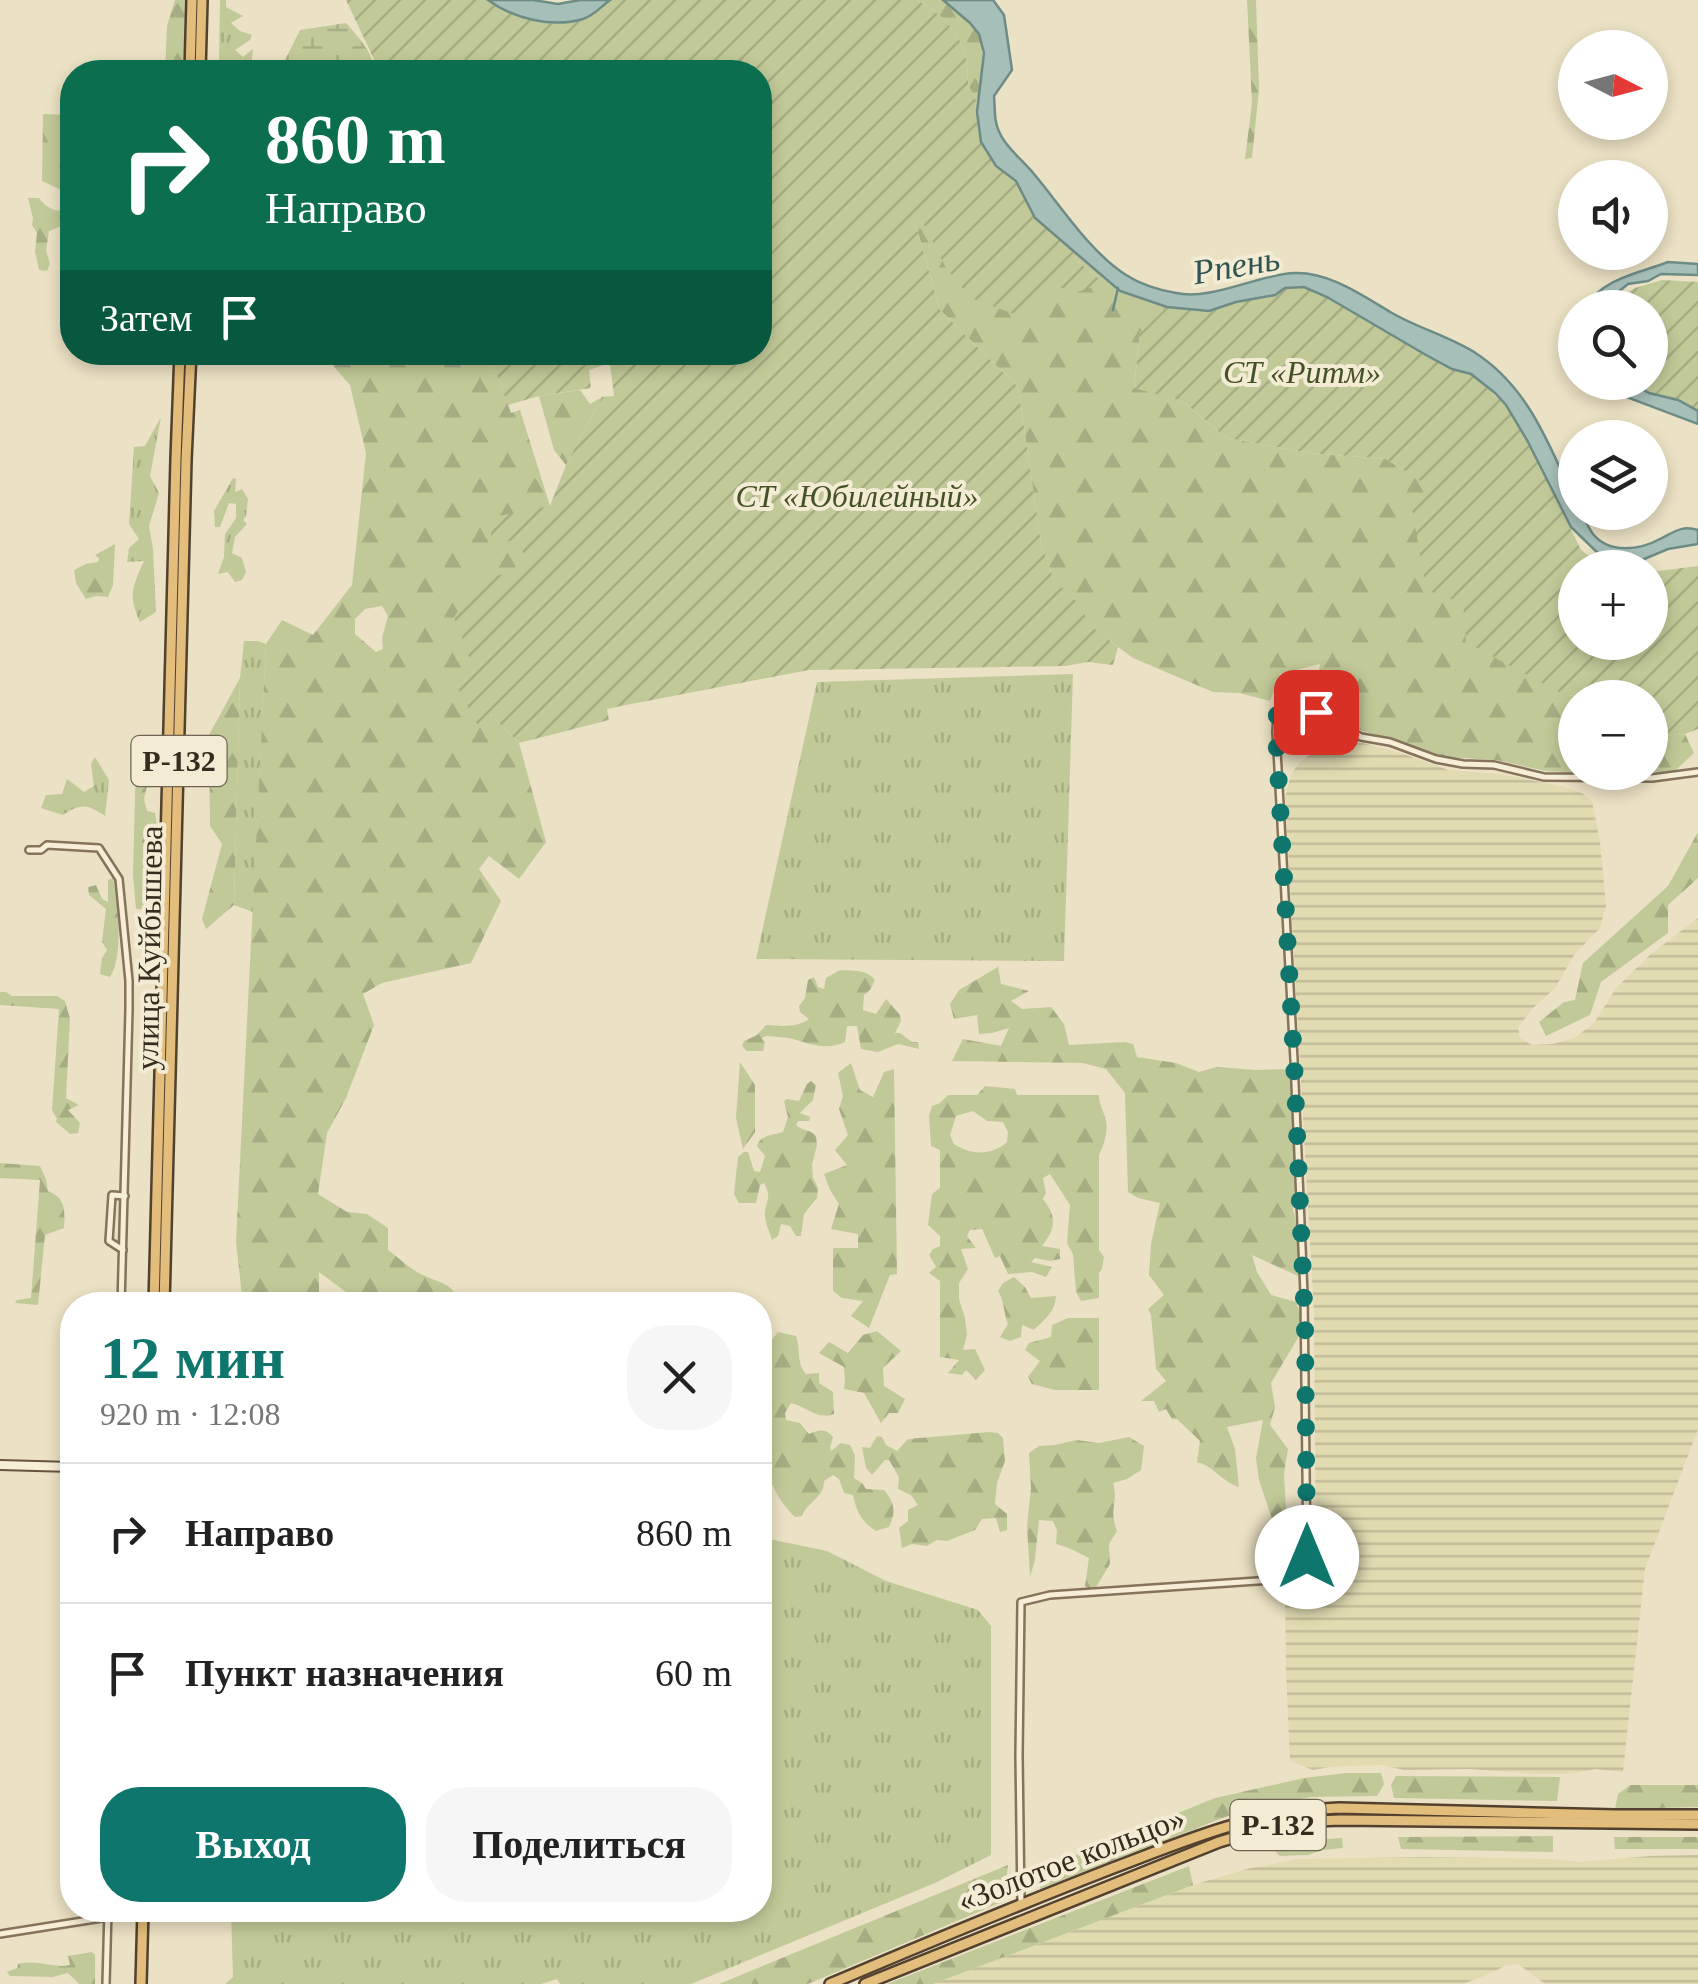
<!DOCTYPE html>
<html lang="ru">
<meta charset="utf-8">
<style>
:root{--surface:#fff;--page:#f6f6f6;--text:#222;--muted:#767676;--line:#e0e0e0;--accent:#0f766e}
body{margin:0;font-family:Georgia,serif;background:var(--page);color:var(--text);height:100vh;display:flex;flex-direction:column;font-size:38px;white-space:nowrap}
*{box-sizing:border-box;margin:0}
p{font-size:32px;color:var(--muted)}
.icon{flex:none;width:55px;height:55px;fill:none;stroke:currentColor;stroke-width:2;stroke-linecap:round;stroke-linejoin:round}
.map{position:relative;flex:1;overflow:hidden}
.details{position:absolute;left:60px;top:1292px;width:712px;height:630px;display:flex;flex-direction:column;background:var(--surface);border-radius:40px;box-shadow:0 5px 15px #0003}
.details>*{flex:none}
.hud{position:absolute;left:60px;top:60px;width:712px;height:305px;border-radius:40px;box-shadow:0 5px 15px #0003;background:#0b6e4f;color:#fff;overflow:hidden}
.needle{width:65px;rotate:96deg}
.fabs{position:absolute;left:1558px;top:30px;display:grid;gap:20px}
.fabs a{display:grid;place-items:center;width:110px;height:110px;border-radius:50%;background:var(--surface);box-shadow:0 5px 15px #0003;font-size:50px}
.pin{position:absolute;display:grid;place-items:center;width:85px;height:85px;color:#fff;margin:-42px;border-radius:20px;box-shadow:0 5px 15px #0006}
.me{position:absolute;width:110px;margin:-55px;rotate:0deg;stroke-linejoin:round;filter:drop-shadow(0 0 8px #0008)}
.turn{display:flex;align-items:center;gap:35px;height:210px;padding:0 40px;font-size:45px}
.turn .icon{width:130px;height:130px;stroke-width:2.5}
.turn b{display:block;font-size:70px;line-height:85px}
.then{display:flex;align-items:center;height:95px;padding:0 40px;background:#0003;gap:20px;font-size:38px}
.round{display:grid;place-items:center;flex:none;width:105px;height:105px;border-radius:40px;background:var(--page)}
.head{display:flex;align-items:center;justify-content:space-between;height:170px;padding:0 40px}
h1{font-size:60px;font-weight:700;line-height:75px;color:var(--accent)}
.button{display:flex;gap:20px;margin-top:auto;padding:20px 40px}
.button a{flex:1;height:115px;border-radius:40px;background:var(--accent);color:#fff;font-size:40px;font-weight:700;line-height:115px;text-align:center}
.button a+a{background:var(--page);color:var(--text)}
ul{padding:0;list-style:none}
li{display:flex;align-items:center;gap:30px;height:140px;padding:0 40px;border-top:2px solid var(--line)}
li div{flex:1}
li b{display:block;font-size:38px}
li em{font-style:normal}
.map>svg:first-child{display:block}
</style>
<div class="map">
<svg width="1698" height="1984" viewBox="0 0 1698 1984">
<defs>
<pattern id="farmland-rules" width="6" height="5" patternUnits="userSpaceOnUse" patternTransform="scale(2.5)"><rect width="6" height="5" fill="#e1dbb2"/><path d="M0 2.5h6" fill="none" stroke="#c2bc99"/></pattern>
<pattern id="grass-tufts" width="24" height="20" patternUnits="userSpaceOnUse" patternTransform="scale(2.5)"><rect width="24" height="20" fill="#c2c998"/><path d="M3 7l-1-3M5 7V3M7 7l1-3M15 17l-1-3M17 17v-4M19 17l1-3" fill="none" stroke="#a7ad83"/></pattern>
<pattern id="forest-firs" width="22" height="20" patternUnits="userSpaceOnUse" patternTransform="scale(2.5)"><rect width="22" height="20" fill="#c2c998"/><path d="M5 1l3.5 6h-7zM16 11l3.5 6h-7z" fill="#a7ad83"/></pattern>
<pattern id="wetland-marsh" width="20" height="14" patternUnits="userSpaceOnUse" patternTransform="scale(2.5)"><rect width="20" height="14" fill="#c2c998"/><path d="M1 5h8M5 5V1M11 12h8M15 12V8" fill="none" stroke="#a7ad83"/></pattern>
<pattern id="garden-furrows" width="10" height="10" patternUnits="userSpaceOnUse" patternTransform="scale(2.5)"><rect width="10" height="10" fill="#c2c998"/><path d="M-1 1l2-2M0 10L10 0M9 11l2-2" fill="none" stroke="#a7ad83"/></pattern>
</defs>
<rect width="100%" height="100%" fill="#ebe1c4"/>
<g fill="url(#farmland-rules)">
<path d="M1338,743h25l38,10 47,17 51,4 62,12 21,7 10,8 8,41 6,64 -6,22 -26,27 -19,33 -22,20 -15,19 2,11 12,7 21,-1 23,-7 18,-14 23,-36 34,-33 47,-36v511l-53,140 -22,203 -27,-3 -26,5h-35l-66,-5 -65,1 -23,-5 -52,2 -16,3 -23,-9 -4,-91 -1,-79 23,-2 5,-6 3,-18 -2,-254 -29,-513 6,-23 7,-11 19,-15z"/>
<path d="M1698,1855v129h-153l-27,-20 -13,2 -23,11 -20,7h-529l260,-99 54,-16 50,-10 126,-2 130,2 27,3 70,-6z"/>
</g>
<g fill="url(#grass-tufts)">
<path d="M220,0h6v7l17,9 -12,7 9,8 12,4 -2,5 -15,10 8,7 10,-8 -3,23 -21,-1 -2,-9 -8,-2z"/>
<path d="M161,417l-11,59 9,17 -10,33 4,23 3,63 -16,10c-12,-27 -8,-34 4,-61l-17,1 2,-14 10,-9 -10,-15 5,-77 11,-1z"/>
<path d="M233,478l3,1 -1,13 7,-3 6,10 -2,17 -3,4 4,4 -12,13 -3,16 10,5 4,14 -4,8 -7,2 -7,-10 -10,2 6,-17 1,-23 11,-16v-14l-7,-1 -9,24h-5l-1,-16z"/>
<path d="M244,641h14l8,3 -13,268 -19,-7 6,-227z"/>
<path d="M1073,674l-9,287 -308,-2 61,-277z"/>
<path d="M95,757l14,23 -4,36c-18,-12 -24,-13 -42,-1l-22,-7 5,-13 16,-1 5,-15 17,13 10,-6 -3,-22z"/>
<path d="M760,1537l67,14 59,30 92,29 13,16v229l-56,28 -244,101h-131l-3,-5 -16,5h-316l8,-7 -2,-67h529z"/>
</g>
<g fill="url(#forest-firs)" fill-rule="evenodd">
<path d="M175,0h11l-3,72h-18l2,-46z"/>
<path d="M917,0h26c9,8 18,14 26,22 22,22 12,54 9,81 -14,-21 -8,-22 -12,-44 -4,-25 -27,-48 -49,-59z"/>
<path d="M1247,0h9l3,90 -7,68 -7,1 7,-56z"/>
<path d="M43,114l29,1v80l-30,-14z"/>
<path d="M28,198h11c6,8 14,14 24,12l3,-9 6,1v20l-23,9 -3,19 4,14 -3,7 -8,-1 -4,-19 2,-18 -5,-8 1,-7z"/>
<path d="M921,218l25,49 113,20 39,-9 -25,-21 4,-2 43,36 47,16 -27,26 -6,54 48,14 45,37 83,15 76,6 45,28 32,116 103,93 34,-2 4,3 -29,1v74h75v-37l2,2 33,-3 9,19 -19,18 -52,4 -77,-4 -50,-11 -50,-3 -53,-18 -31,-8 -47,-30 5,-37 -40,10 -10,27 -31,-8 -26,-1 -80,-34 -52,-39 -24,-29 -16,-47 -23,-156 -78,-77 -25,-88z"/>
<path d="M322,353h167l22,60 9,-3 30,96 -27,33v35l-29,144 25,25 27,99 -27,37 -30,-23 -10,13 22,32 -30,62 -89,20 -19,11 11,31 -28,73 -19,35 -9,61 29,18 20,2 21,14v22c11,8 23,20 35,25 21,10 27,6 39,30h-79l-15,-10h-18l-31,-23v33h-76l-7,-64 30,-597 16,-24 31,15 39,-50 14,-132 -16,-68zM382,606l6,10 -6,22 1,11 -7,3 -21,-18v-15l10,-10z"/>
<path d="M580,390l10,14 12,-7 -36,68 -12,-15 -15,-54z"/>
<path d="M115,544l-2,41 -5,12 -12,-1 -10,3 -10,-16 -2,-13 12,-6 12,-2 1,-4 -4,-3z"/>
<path d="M240,678l-6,227 -28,24 -4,-10 20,-75 -12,-18 -1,-91z"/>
<path d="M147,750l7,7 -10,42 3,12 8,2c6,34 5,64 -7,97l-12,-1 -3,-34 3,-118z"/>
<path d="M1698,832v46l-30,27v28l-67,49 -11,33 -44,21 -7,-14 25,-20 11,-2 8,-37 85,-77z"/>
<path d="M113,878c5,25 11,78 -3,99l-10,-3 2,-16 5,-8 -5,-8 4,-33 -17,-14 -1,-8 8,-2 6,14 6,3v-22z"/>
<path d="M998,967l3,17 28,7 -18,10 11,8 29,-2 13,17 5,21 56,-3 8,2 4,13 39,6 23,9 18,-5 38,3 32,-1 7,22 1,98 -2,20 7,35 -2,32 -46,-21 5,17 14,23 25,7 9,24 -34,57 4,24 -5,18 18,24 -4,25 2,34 -14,11 -13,-39 -3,-22 7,-38 -36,7 8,22 4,38c-17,-5 -25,-21 -42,-25l3,-21 -23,-22h-5l-6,-10 -7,3 -5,-11h-13l25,-20 -10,-12 -5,-54 -3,-6 16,-14 -15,-20 2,-31 9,-41 -22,-5 -10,-6 -3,-99 -19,-24 -23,-6 -131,-2 11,-22 38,7 8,-18 -17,5 -13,1 -2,-19 -23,4 -4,-15 9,-14z"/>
<path d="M840,970c14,1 26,-1 35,10l-5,10 -6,5 -1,15 13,4 10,-15 14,16 1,6 -6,12h5l12,9h6l1,7 -21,-5 -20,8 -17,-3 -4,-23h-10l-2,16c-17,9 -35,2 -52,-3 -8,-2 -18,-2 -27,-3l-4,2 3,4 -2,9h-16l-5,-5 2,-5 13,-6 9,-10c15,1 31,3 43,-6l-9,-7 -1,-6 6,-8 3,-18 6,-3 4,10 6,2 2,-11z"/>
<path d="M0,992h6l6,4h45l8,5 5,18 -4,79 13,7 -11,5 12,13 -2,10 -8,1 -14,-12 1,-3 -5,-9 7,-101 -59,-4z"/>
<path d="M740,1062l15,23v47l-12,17 -7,-31z"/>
<path d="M851,1063l9,27 13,7 11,-25 10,-3 3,205 -7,1 -21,53 -18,-12 12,-15 -21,-3 -9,-7v-43h25v-14l-27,-5 8,-25 -9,-14 -6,-16 23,-9 -12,-15 13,-15 -9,-26 4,-13 -5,-23z"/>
<path d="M811,1081l5,4 -3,15 -13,13 10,4 -1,4h-11l-2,4c6,6 14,4 20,11l1,9 -5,20 1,13 5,10 -1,10 -13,16 -3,22h-5l-6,-10 -9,-2 -3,12 -6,4c-2,-7 -7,-17 -7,-25 0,-16 8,-15 -1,-32l-4,2 -4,18h-17l-5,-9 4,-37 6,-5h4l6,19 6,1 5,-16 -8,-10c3,-11 16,-11 26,-14l5,-15 -4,-16 3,-2 12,2 8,-17z"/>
<path d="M985,1086l30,3 2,6h82c0,11 5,16 7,26 2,11 -2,24 -7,34v95l5,7 -2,12 -3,4v25l-18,3 -5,-9 -3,-38 -6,-11 3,-38 -20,-31 -7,4 3,15 -3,6c14,18 13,29 -1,47l18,3v10l-10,2 -15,-3 -4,4 21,5 -6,10 -14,-5 -24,2 -8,-18 -5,2 -13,-29 -12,1 -3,6 9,12 -15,1 7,20 -9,14v16l6,19 2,17 -4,15 12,-1 10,21 -9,10 -10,-10 -4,5 -14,-2 11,-13 -19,-3v-76l-11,-8 7,-6 -7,-12 4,-6 7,-3v-10l-12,-11 4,-31 8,-6v-38l-9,-4 -2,-30 3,-10 8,-3 8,-8h29zM973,1111l14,10 16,1 5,10 -1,10c-16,14 -36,13 -53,2l-4,-9 6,-19z"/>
<path d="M0,1163l40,3 6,13 2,12c18,7 17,20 16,37l-19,7 -7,70 -23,-2 2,-3 14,-2 9,-118 -40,-2z"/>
<path d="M1014,1277l11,10 6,11 25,-2c-1,16 -11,23 -22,34l-12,-5 -1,12 -11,4 -10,-4 8,-13c-5,-12 -3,-22 -10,-33l5,-8z"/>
<path d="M1068,1318h31v72h-44l-23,-6 -4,-7 12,-16 -15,-11 4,-7 22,-6 1,-12z"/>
<path d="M877,1331l24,20 -18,17 1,18 21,13 -7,14h-9l-8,10 -17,-30 -20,-4 1,-7 -1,-15 -25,-14 10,-11 19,11 15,-18z"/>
<path d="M778,1332l18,4c5,13 0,27 10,38l13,-1v10l14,9 1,22c-17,6 -27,-7 -43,-11l-6,10 1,7 14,3 9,11c10,-4 16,-6 24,3l-3,10 1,4 10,-8 9,2 5,10 -1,23 8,5 4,6 18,1c11,13 12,22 5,37l-13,4c-15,-10 -19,-18 -23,-36l-9,-2 -5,-14 -6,-4 -9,6c0,17 -16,20 -22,35l-7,1c-11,-10 -21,-26 -26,-41l-9,-5 2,-10 -2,-68 6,4 4,-1 1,-3 -11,-15 2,-23 -2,-19 12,4z"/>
<path d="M989,1432l9,1 5,5 2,23 -8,22 -2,21 12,10v16l-7,2 -4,-14 -14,1 -7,11 -28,11 -10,-1 -10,6 -15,-2 -10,4 -3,-20 9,-7v-11l10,-5 -7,-10 -13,-6 1,-12 -10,-17h-4l-13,15 -6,-7 -4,-21 8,1 7,-12 5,1 4,8 11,6 11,-12z"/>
<path d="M1129,1437l15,9 -3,24 -14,9 -14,4c6,22 -5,24 4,48l-8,13 1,20 -17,28 -8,-6 4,-28 -20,-10 -13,-4 1,-14 -4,-9 -14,-1 -4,40 -5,17 -3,-51 4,-38 -2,-35 10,-7 16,-1 21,-5 23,3z"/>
<path d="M1346,1773h35l3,11 -7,12 -67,1 -69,14 -201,78 1,-20 174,-71 89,-20z"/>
<path d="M1396,1776l164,1 -3,24 -163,-3 -3,-13z"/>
<path d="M1630,1785h68v22l-83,2 3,-15z"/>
<path d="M1311,1833l15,6 16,-1 1,10 -20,2 -15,5 -28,1 -12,-12 18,-10z"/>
<path d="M1553,1836v16l-152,-3 -3,-12z"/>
<path d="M1614,1837h84v12h-83z"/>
<path d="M1008,1865l-4,36 -196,83h-89z"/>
<path d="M1189,1866l4,19 -260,99h-46z"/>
<path d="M92,1952l3,3v29h-16l-11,-11 -15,4 -43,-1 -3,-4 10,-4 1,-4c20,-5 36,5 52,1l-2,-9z"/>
</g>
<path fill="url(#wetland-marsh)" d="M346,23c13,15 27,29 29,49h-96l21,-42z"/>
<g fill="url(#garden-furrows)">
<path d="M346,0h142c26,19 64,28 95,19 10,-3 19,-13 27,-19h307c22,11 45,34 49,59 4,22 -2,23 12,44l-1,9 19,54 20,15 19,37 42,37 -3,3 24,20 2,7 -26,8 -15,-6 -45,27 -43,-16 -25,-30 -25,-49 -6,3 25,88 78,77 23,156 16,46 9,-2 20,30 -4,2 36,28 -5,18 -25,-3 -23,4 -256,4 -188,36 -14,3 2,11 -90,23 -24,-24 -18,5 -20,-38 18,-14 -21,-55 27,-41 42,-3v-34l-33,5 3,-27 57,-11 16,-41 36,-68 12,-1 -4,-33 -21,7 2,18 -52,8 -31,9 -19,-52 271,-1v-280h-380z"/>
<path d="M1662,280l36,2v143l-8,-7 -84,-35 44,-1v-74h-47l32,-20z"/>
<path d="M1304,287l23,10 124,72 20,5 35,31 28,48 47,97 23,17 -29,1v74h75v-70l48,-6v163l-13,5 -33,3 -2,-2v-37l-46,-1 -4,-3 -34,2 -100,-54 -3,-39 -37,-13 -14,-82 18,-21 -44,-28 -76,-6 -83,-15 -45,-37 -48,-13 6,-55 27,-26 42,4 75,-23z"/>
</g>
<g fill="#a6bfb8" stroke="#6d8c86" stroke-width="2.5">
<path d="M488,0h45l25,4 22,-4h30c-8,6 -17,16 -27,19 -31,9 -69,0 -95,-19z"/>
<path d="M943,0h50l11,15 8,55 -18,26c1,10 0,21 3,30 6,20 24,32 37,48 27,32 56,78 92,101 14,9 33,15 50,18 36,8 83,-19 119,-20 35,-1 68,23 97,40 26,15 56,23 82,39 55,35 75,93 101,149v11l6,1c4,6 7,14 12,21 16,20 47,16 67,5 14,-7 22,-14 38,-9v14l-30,5 -26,11 -21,1 -19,-4 -31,-30 -44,-87 -21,-35 -11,-12 -24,-19 -19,-5 -26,-14 -99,-58 -23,-10 -19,1 -10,7 -39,7 -27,9 -42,-4 -47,-16 -85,-73 -19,-37 -20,-15 -15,-24 -4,-30 7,-59 -5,-19 -9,-11z"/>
<path d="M1668,262l30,2v11l-37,-1 -13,7 -20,3 -28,23h-15c19,-29 52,-33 83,-45z"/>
<path d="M1602,383h29l18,10 29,7 20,11v13l-77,-29z"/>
</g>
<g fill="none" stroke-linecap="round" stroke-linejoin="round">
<path stroke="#6d8c86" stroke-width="2.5" d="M1113,310l5,-22"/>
<defs>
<g id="minor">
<path d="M29,850h12l6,-5 52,3 20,31 10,102v29l-8,295"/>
<path d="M123,1250l-14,-9 3,-46 13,1"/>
<path d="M1021,1903l-2,-148 2,-153 29,-7 237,-16 14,-5 6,-17 -3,-263 -10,-234 -18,-328 1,-20h39l45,25 29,5 46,17 27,5 31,1 50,12 108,1 46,-6"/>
<path d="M0,1934l108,-17"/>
<path d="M106,1984l2,-74"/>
</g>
<path id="secondary" d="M0,1465l72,2"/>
<g id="trunk">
<path d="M190,72l2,-72"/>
<path d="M200,72l2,-72"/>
<path d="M154,1305l22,-846 4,-107"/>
<path d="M164,1305l22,-845 5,-108"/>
<path d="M141,1984l2,-74"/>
<path d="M830,1984c94,-40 188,-79 283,-116 79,-30 140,-57 226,-60l276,7h83"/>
<path d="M865,1984l354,-142c41,-13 79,-21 121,-22l358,4"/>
</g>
</defs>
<use href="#minor" stroke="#85735b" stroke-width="10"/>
<use href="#secondary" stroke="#67543f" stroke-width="12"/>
<use href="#trunk" stroke="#53412f" stroke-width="14"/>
<use href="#minor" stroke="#f7eed7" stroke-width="5"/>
<use href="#secondary" stroke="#f7eed7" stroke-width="8"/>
<use href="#trunk" stroke="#e2bd7c" stroke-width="9"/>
</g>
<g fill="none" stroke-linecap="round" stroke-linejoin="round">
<path stroke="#0f766e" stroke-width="18" stroke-dasharray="0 32.4" d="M1307,1557l-2,-232 -11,-265 -18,-328 1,-20h39"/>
</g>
<g text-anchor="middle" stroke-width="8" stroke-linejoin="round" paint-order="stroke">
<g fill="#f3ebd3" stroke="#6f6555" stroke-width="2.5">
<rect x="131.5" y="736" width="95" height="50" rx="8"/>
<rect x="1230.5" y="1800" width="95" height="50" rx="8"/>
</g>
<g font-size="30" font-weight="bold" fill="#362b1f">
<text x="179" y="771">Р-132</text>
<text x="1278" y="1835">Р-132</text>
</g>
<g font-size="32" font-style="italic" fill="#455126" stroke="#f3ebd3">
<text x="1302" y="383">СТ «Ритм»</text>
<text x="857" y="507">СТ «Юбилейный»</text>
</g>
<g font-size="32" fill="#362b1f" stroke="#f3ebd3">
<text transform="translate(149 948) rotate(-89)" y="11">улица Куйбышева</text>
<text transform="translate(1071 1859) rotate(-21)" y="11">«Золотое кольцо»</text>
</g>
<g font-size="35" font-style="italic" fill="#2f5553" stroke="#f3ebd3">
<text transform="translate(1236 265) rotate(-10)" y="12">Рпень</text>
</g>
</g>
</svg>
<div class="fabs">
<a><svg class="needle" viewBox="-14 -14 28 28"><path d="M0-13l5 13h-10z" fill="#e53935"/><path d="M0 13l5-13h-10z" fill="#767676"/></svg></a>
<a><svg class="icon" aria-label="sound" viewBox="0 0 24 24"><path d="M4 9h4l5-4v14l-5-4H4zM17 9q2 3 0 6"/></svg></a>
<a><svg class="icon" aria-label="search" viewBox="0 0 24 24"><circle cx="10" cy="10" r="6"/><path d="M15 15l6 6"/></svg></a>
<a><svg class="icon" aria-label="layers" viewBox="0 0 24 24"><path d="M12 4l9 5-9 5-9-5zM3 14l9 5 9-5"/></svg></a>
<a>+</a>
<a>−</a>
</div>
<div class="pin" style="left:1316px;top:712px;background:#d93025"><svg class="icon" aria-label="arrive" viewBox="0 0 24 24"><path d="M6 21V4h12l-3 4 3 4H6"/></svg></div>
<svg class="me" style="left:1307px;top:1557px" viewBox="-20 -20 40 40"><circle r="19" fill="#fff"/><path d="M0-13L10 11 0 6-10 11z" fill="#0f766e"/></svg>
<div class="hud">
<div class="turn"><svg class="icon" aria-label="right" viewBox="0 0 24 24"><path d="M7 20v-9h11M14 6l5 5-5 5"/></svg><div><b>860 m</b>Направо</div></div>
<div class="then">Затем<svg class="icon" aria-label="arrive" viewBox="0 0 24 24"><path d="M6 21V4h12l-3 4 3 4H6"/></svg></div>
</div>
<section class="details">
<div class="head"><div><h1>12 мин</h1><p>920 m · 12:08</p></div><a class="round"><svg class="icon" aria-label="close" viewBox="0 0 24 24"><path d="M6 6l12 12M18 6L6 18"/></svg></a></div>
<ul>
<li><svg class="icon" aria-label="right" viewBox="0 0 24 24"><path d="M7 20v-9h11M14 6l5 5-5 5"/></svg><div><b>Направо</b></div><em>860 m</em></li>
<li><svg class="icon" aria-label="arrive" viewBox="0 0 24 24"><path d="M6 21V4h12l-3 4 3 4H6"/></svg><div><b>Пункт назначения</b></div><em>60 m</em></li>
</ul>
<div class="button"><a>Выход</a><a>Поделиться</a></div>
</section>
</div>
